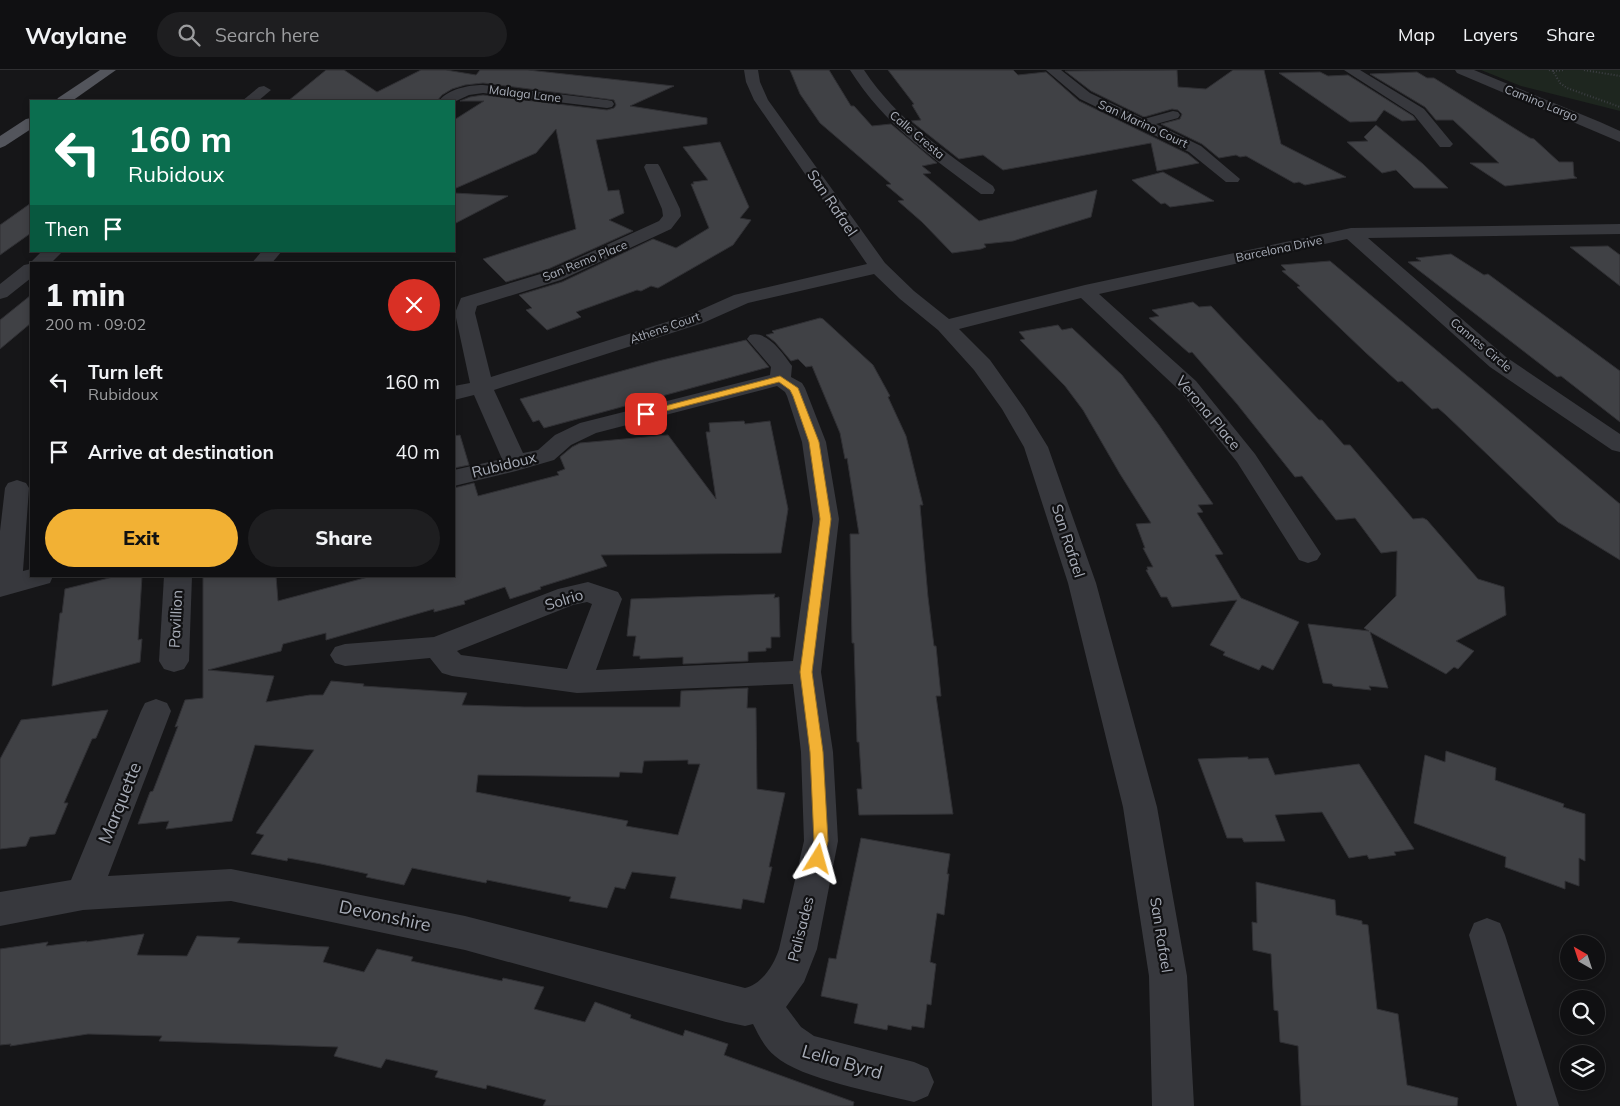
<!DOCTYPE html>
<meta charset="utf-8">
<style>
:root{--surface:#101012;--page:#1e1e20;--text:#f1f3f6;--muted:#9c9d9f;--line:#303032;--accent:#f2b134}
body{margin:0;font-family:Mulish,sans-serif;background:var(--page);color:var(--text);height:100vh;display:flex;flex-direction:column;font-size:19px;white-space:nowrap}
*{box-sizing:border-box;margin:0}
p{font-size:16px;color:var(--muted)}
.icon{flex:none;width:28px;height:28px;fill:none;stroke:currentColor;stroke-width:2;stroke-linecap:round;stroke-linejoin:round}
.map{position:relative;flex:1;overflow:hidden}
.details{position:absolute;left:30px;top:192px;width:425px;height:315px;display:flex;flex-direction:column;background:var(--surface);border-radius:0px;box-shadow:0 2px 8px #0003,0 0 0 1px var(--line)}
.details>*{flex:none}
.hud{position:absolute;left:30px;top:30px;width:425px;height:152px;border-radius:0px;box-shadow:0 2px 8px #0003,0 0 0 1px var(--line);background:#0b6e4f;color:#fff;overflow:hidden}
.needle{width:32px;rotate:321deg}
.buttons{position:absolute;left:1560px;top:865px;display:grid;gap:10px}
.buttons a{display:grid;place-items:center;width:45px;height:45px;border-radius:50%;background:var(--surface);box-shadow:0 2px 8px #0003,0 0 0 1px var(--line);font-size:25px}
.pin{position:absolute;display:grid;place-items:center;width:42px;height:42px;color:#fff;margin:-21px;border-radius:10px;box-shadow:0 2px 8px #0006}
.me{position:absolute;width:55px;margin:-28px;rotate:8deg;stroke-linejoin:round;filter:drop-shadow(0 0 4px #0008)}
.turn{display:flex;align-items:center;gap:18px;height:105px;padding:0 15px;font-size:22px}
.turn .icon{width:65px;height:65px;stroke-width:2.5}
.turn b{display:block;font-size:35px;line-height:42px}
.then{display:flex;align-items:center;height:48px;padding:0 15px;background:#0003;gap:10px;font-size:19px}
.round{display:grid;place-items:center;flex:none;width:52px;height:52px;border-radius:26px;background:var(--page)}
.headline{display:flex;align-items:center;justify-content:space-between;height:85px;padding:0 15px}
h1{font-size:30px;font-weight:800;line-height:38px}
.action{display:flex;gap:10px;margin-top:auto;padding:10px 15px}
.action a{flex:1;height:58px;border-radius:30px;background:var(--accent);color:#111;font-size:20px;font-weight:800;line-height:58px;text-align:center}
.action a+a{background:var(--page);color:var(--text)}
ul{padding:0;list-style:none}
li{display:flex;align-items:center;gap:15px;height:70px;padding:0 15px}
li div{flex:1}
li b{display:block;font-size:19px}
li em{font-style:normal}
header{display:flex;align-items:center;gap:30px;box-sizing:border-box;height:70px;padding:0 25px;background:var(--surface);border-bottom:1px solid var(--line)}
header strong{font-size:24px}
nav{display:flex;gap:28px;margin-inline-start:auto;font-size:18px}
.search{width:350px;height:45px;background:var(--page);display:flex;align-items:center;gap:12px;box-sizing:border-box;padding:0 18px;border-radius:28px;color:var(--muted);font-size:19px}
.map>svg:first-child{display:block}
</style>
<header>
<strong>Waylane</strong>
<div class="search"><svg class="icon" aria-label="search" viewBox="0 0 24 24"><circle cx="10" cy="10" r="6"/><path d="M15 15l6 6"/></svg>Search here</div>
<nav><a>Map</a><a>Layers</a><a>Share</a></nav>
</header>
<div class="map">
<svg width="1620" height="1036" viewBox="0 0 1620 1036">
<rect width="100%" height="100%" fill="#161618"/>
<path fill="#1e261f" d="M1481,0h139v41l-99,-25z"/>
<g fill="#404145" stroke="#303034" fill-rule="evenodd">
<path d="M326,0h18l33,22 44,-22h25l30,5 4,-5h48l146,16 -44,20 77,12v6l-111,16 12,51 11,-1 5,23 -15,7 24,11 -87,39 -40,12 -23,-23 93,-30 -20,-100 -20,24 -82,36v-69l30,-19h-24l10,-4 13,-2 124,15 7,-2 2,-3 -2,-5 -131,-17 -18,2 -13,4 -10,6 -5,6h-149z"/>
<path d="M790,0h39l22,36h3l18,20 19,-2 46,39 -15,3 9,7 -8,1 56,47 118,-31 -6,27 -78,24 -29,3 2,3 -5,2 -29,4 -30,-31 -24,-21 6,-1 -18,-15 5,-1 -71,-61 -20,-29z"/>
<path d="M888,0h125l5,5 28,-3 33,29 109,53 11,9 -42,8 -6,-28 -148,27 -20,-15 -24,4 -48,-38 10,-1 -9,-15 2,-1z"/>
<path d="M1177,0l1,17 28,2 27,-19h31l17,74 65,33 -41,8 -6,-3 -5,1 -48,-27 -6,1 -4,-2 -17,3 -17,-14 -41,-20 19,-5 2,-5 -4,-4 -6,-1 -28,8 -53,-26 -26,-20z"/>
<path d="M1320,2l8,4 20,-1 65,41 3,4 -14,1 -18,-11 -8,11 -26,1 -71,-49z"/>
<path d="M1417,2l10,6h7l96,60 4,1 25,23h14l1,14 3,2 -72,8 -35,-23h29l-46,-43h-17l-11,-13 -55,-33z"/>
<path d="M1376,55l47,39 25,24h-34l-18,-18 -14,3 -35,-31 21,-1 -4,-4z"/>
<path d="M720,72l29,65 -9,11 11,2 -18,25 -75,43 -7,-2 -10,5 -4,-1 -61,22 5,5 -34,13 -21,-20 6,-2 -13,-13 43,-13 91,-43 23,9 33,-20 -18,-44h3l-1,-2 15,-2 -25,-33z"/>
<path d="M1163,102l51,29 -44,6 -5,-4 -4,1 -29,-24z"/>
<path d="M454,123l54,3 -54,28z"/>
<path d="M31,133v30l-31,22v-30z"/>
<path d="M1608,176l12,9v31l-50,-39z"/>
<path d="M1451,184l33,21 4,-1 132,97v51l-59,-46 -4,1 -149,-115 13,-1 -5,-3z"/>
<path d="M1330,191l290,243v56l-62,-38 -112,-107 -8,-7 -6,1 -30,-28 -4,1 -33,-30 -68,-65 3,-1 -18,-15 4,-1 -5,-5z"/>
<path d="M31,225v28l-31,26v-29z"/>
<path d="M1193,232l6,5 12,-1 108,114h3l22,25h6l63,74 10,-1 4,2 51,59 26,8 2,28 -50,26 18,10 -16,18 -4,-2 -8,7 -76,-42 18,56 -19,-2 2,4 -38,-4 -1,-2 -9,-1 -15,-59 61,7 -5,-3 32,-32 1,-45 -16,2 -26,-35 -19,2 -34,-44 -7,1 -58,-73 -45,-52 -3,1 -40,-35 10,-2 -7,-6z"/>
<path d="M820,248l3,1 50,46 17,31 -2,1 18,39 4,16 13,53h-3l8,92 6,49h2l5,50h-5l17,118 -94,1 -2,-26h5l-3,-47h-2l-3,-99h-2l-2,-109h9l-12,-76 -2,1 -5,-26 -28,-67 -6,1 -8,-8 -7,2 -16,-19 -9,-7 8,-2 -2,-2z"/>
<path d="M1058,255l4,5 10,-2 50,47 37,50 54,79 -15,1 5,7 -6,1 26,41 -8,1 26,43 58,24 -26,48 -11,-5 -3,5 -36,-15 2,-3 -15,-7 27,-45 -65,7 -5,-10h-6l-15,-27h2l-1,-3h6l-10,-19h2l-9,-24 15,-1 -31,-49 -37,-64 -18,-24 -45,-46 5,-1 -6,-7z"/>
<path d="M746,270l23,27 -225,61 -5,-8 -6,2 -13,-23 138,-38z"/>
<path d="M744,351l1,3 25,-3 18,88 -7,44 -180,2 6,11 -67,21 1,2 -31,10 -5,-12 -41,14 1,3 -31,8v-3l-108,31v-7l-43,11 -2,7 -73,19 66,6 -8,26 44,-7h13l8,-14 33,3 -1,2 104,7 -5,12 63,2h155l1,-16 67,-3 -1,20h9l1,81 28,4 -16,74h3l-8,36 -21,-4 -2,10 -71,-11 6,-21 -44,-5 -7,17 -10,-2 -8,21 -38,-7 2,-4 -84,-17 -1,3 -74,-15 -8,17 -38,-8 2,-3 -47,-10 -33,-6 -1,3 -36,-7 13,-19 -8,-2 58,-83 -59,-5 -23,76 -66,8 3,-8 -31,3 12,-32 3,-1 25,-65 -3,1 10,-27 18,-2v-122h73l2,25 94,-25h82v-88l20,-5 4,13 81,-21 -2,-3 8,-3 -5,-12 12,-10 8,-4 88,-8 48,64 -10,-67h4l-1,-9zM688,690v4h12l-22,71 -52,-9 2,-5 -152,-29 2,-17 141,2 1,-5 22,1 2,-12z"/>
<path d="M460,365l9,30 -15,3v-32z"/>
<path d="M117,506h25l-4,64 4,-1 -2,23 -88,24 8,-73h2l3,-24z"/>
<path d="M775,524l-1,4 5,-1 1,40h-9v11h-5v3l-18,1v9l-65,3v-7l-43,2v-3h-7l3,-20h-9l4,-37z"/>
<path d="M108,640l-12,28 -4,1 -28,64h4l-13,31 -25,3 -4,9 -26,3v-90l21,-39z"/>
<path d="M1446,681l50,17 -1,12 69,24 -1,3 22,7v47l-6,-3v28l-14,-5v8l-60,-22 1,-10 -92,-34 11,-68 20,7z"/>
<path d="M1248,687v2l20,-1 7,17 84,-11 55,85 -20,3 2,3 -27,4 -2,-4 -18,3 -27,-46 -47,3 10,26 -41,1 -2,-4h-15l-29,-79z"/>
<path d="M861,768l89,16 -3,20h2l-5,41 -7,-2 -7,49 6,2 -5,41 -4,-1 -3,24 -12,-2 -1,4 -23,-5 -1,5 -33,-7 4,-19 -37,-8 8,-38 7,1z"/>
<path d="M1256,812l79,18 1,15 26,6v3l6,1 9,84 21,5 9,71 51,13 -1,8h-156l-3,-60 -18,-4 -2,-31 -4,-1 -3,-56 -18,-4 -1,-28 5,1z"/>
<path d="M144,864l-7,21 50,1 10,-20 43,2 -3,5 92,4 -6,15 41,10 13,-23 36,8 -2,4 91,20 1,-3 41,9 -10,22 51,13 10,-20 36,13 -1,3 53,18 2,-6 43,14 -4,11 130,47 -1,4h-310l3,-6 -59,-15 -1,4 -51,-12 3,-6 -52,-12 -5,9 -47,-12 4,-9 -179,-6 3,-5 -74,-2 -78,12 1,-2 -11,1v-96l48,-7 -2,4 41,-5 -1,1z"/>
</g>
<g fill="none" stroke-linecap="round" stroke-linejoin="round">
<g stroke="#3d3f44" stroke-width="2" stroke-dasharray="1 2" stroke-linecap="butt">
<path d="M1549,0l4,1 7,12 7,5 53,19"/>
<path d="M1584,0l36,6"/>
<path d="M1553,1l12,-1"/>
</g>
<g fill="#37383d" fill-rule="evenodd">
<path d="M744,0h14l2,12 8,18 117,163 29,28 35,28 136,-34 266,-57 269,-4v10l-252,4 138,119 114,77v18l-8,-2 -122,-83 -143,-128 -248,55 97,87 59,73 66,100 -4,6 -9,3 -9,-3 -62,-98 -57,-71 -99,-93 -122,31 31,31 34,48 24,39 48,136 61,224 30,169 7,130h-42l-3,-130 -26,-169 -55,-224 -44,-136 -22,-38 -28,-39 -36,-40 -38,-31 -26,-25 -126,29 -45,20 -209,67 29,63 15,-3 17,-15 25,-12 190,-48 1,-8 -24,-28 3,-4c17,-5 32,17 42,31l-1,11 11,6 3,5 21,54 13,77 -18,153 12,80 5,89 -21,108 -13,33 -18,25 15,20 13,9 100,26 14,6 6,14 -6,14 -14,6c-36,-9 -113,-23 -139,-46 -10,-8 -16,-20 -22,-32l-8,2 -19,-4 -261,-72 -234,-49 -148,9 -83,16v-34l71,-12 70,-169 4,-8 11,-4 11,4 4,8 -63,165 123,-7 234,47 280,72c17,-4 29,-23 34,-39l25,-108 -3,-89 -8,-68 -216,9 -125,-17 -10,-3 -12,-15 -85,8 -10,-3 -5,-8 5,-8 10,-3 89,-7 124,-48 30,-7 30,10 4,7 -26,71 197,-9 20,-142 -11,-77 -15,-46 -2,-4 -8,-6 -181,47 -25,12 -17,15 -38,11 -62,15v-16l48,-11 -28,-64 -20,5v-14l16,-3 -15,-70 6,-15 86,-26 112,-51 4,-5 -1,-7 -18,-42 2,-3h12l2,3 20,42 1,7 -10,13 -110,51 -84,26 -2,7 16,64 198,-62 45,-20 133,-31 -113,-164 -8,-18zM587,532l5,2 -25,65 -106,-14 -4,-4 116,-46z"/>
<path d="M850,0h14c33,50 81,82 129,116l2,4 -2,4h-12c-51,-38 -97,-70 -131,-124z"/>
<path d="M1046,0h15l29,23 54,26 29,-8 5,1 2,3 -2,3 -22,6 45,22 39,33 -2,3h-12l-37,-30 -109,-53z"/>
<path d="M1344,0h16l64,39 29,35 -3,3h-10l-26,-32z"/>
<path d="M1455,0h19l126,52 20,9v11l-163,-69z"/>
<path d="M483,15l124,15 5,1 2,3 -2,3 -5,1 -124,-15 -14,2 -15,7 -15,-1c9,-12 29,-16 44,-16z"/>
<path d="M264,16l7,4 -13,11h-16l17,-14z"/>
<path d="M42,181h21l-13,13h-19v14l-24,19 -7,2v-15l24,-19 5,-1z"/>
<path d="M262,181h20l-11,13h-20z"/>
<path d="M17,410l9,3 3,5 -6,83 8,-2v7h22l-3,7 -50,14v-66l5,-43 3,-5z"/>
<path d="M164,506h28l-3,85 -5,8 -10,3 -10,-3 -5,-8z"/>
<path d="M1487,848l13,5 5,12 54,171h-42l-48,-171 5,-12z"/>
</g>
<g fill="#53555c" fill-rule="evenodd">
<path d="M100,0h16l-44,31h-16l2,-3z"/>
<path d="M31,48v11l-26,17 -5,2v-12l26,-17z"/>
</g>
</g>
<path fill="#f2b134" stroke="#9d7322" d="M780,306l18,12 21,54 12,77 -19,153 11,80 5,89 -5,23 -5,2 -6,-2 -2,-5 4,-18 -4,-89 -10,-80 20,-153 -11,-77 -16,-46 -3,-6 -11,-8 -133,34 -5,-2 1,-2z"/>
<g text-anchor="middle" stroke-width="4.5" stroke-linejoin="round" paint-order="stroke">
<g font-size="12" fill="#a8adb8" stroke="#111113">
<text transform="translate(525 24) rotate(7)" y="4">Malaga Lane</text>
<text transform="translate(1541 33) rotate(22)" y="4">Camino Largo</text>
<text transform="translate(1143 54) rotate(25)" y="4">San Marino Court</text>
<text transform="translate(917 65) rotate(40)" y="4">Calle Cresta</text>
<text transform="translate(1279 179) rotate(-12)" y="4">Barcelona Drive</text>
<text transform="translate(585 191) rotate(-22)" y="4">San Remo Place</text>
<text transform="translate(665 258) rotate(-19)" y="4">Athens Court</text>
<text transform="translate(1481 275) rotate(40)" y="4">Cannes Circle</text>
</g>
<g font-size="15" fill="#a8adb8" stroke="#111113">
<text transform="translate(832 133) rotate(56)" y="5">San Rafael</text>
<text transform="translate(1208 343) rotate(50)" y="5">Verona Place</text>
<text transform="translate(504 395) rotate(-14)" y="5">Rubidoux</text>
<text transform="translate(1068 471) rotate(72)" y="5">San Rafael</text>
<text transform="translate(564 530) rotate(-17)" y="5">Solrio</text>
<text transform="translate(176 549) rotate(-87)" y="5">Pavillion</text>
<text transform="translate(801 859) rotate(-76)" y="5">Palisades</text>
<text transform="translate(1161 865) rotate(81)" y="5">San Rafael</text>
</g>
<g font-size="18" fill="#a8adb8" stroke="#111113">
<text transform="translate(120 733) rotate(-68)" y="6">Marquette</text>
<text transform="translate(385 846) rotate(12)" y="6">Devonshire</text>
<text transform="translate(842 992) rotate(16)" y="6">Lelia Byrd</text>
</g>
</g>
</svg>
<div class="buttons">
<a><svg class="needle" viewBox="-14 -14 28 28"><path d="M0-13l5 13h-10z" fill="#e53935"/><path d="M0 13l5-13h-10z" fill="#9c9d9f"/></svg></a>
<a><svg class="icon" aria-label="search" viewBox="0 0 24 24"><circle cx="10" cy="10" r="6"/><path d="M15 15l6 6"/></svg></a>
<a><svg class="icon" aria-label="layers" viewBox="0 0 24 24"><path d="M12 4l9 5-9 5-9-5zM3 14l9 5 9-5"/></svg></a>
</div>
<div class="pin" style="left:646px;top:344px;background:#d93025"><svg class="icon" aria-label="arrive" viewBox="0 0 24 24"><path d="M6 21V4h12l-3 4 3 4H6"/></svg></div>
<svg class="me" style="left:818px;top:789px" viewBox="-20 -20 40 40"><path d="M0-17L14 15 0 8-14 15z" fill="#f2b134" stroke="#fff" stroke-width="4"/></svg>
<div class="hud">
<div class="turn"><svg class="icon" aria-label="left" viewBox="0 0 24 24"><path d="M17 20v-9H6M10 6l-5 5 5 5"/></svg><div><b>160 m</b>Rubidoux</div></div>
<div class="then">Then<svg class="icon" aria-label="arrive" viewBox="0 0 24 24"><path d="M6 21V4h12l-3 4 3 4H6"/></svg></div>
</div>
<section class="details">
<div class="headline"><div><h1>1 min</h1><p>200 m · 09:02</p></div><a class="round" style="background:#d93025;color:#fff"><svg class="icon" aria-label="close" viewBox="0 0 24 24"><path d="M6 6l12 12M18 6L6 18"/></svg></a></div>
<ul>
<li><svg class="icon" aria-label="left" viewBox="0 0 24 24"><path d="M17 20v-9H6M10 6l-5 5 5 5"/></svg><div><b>Turn left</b><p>Rubidoux</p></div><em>160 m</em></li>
<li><svg class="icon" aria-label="arrive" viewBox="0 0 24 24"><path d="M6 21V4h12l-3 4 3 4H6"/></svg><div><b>Arrive at destination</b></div><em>40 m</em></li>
</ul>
<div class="action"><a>Exit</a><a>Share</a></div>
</section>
</div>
